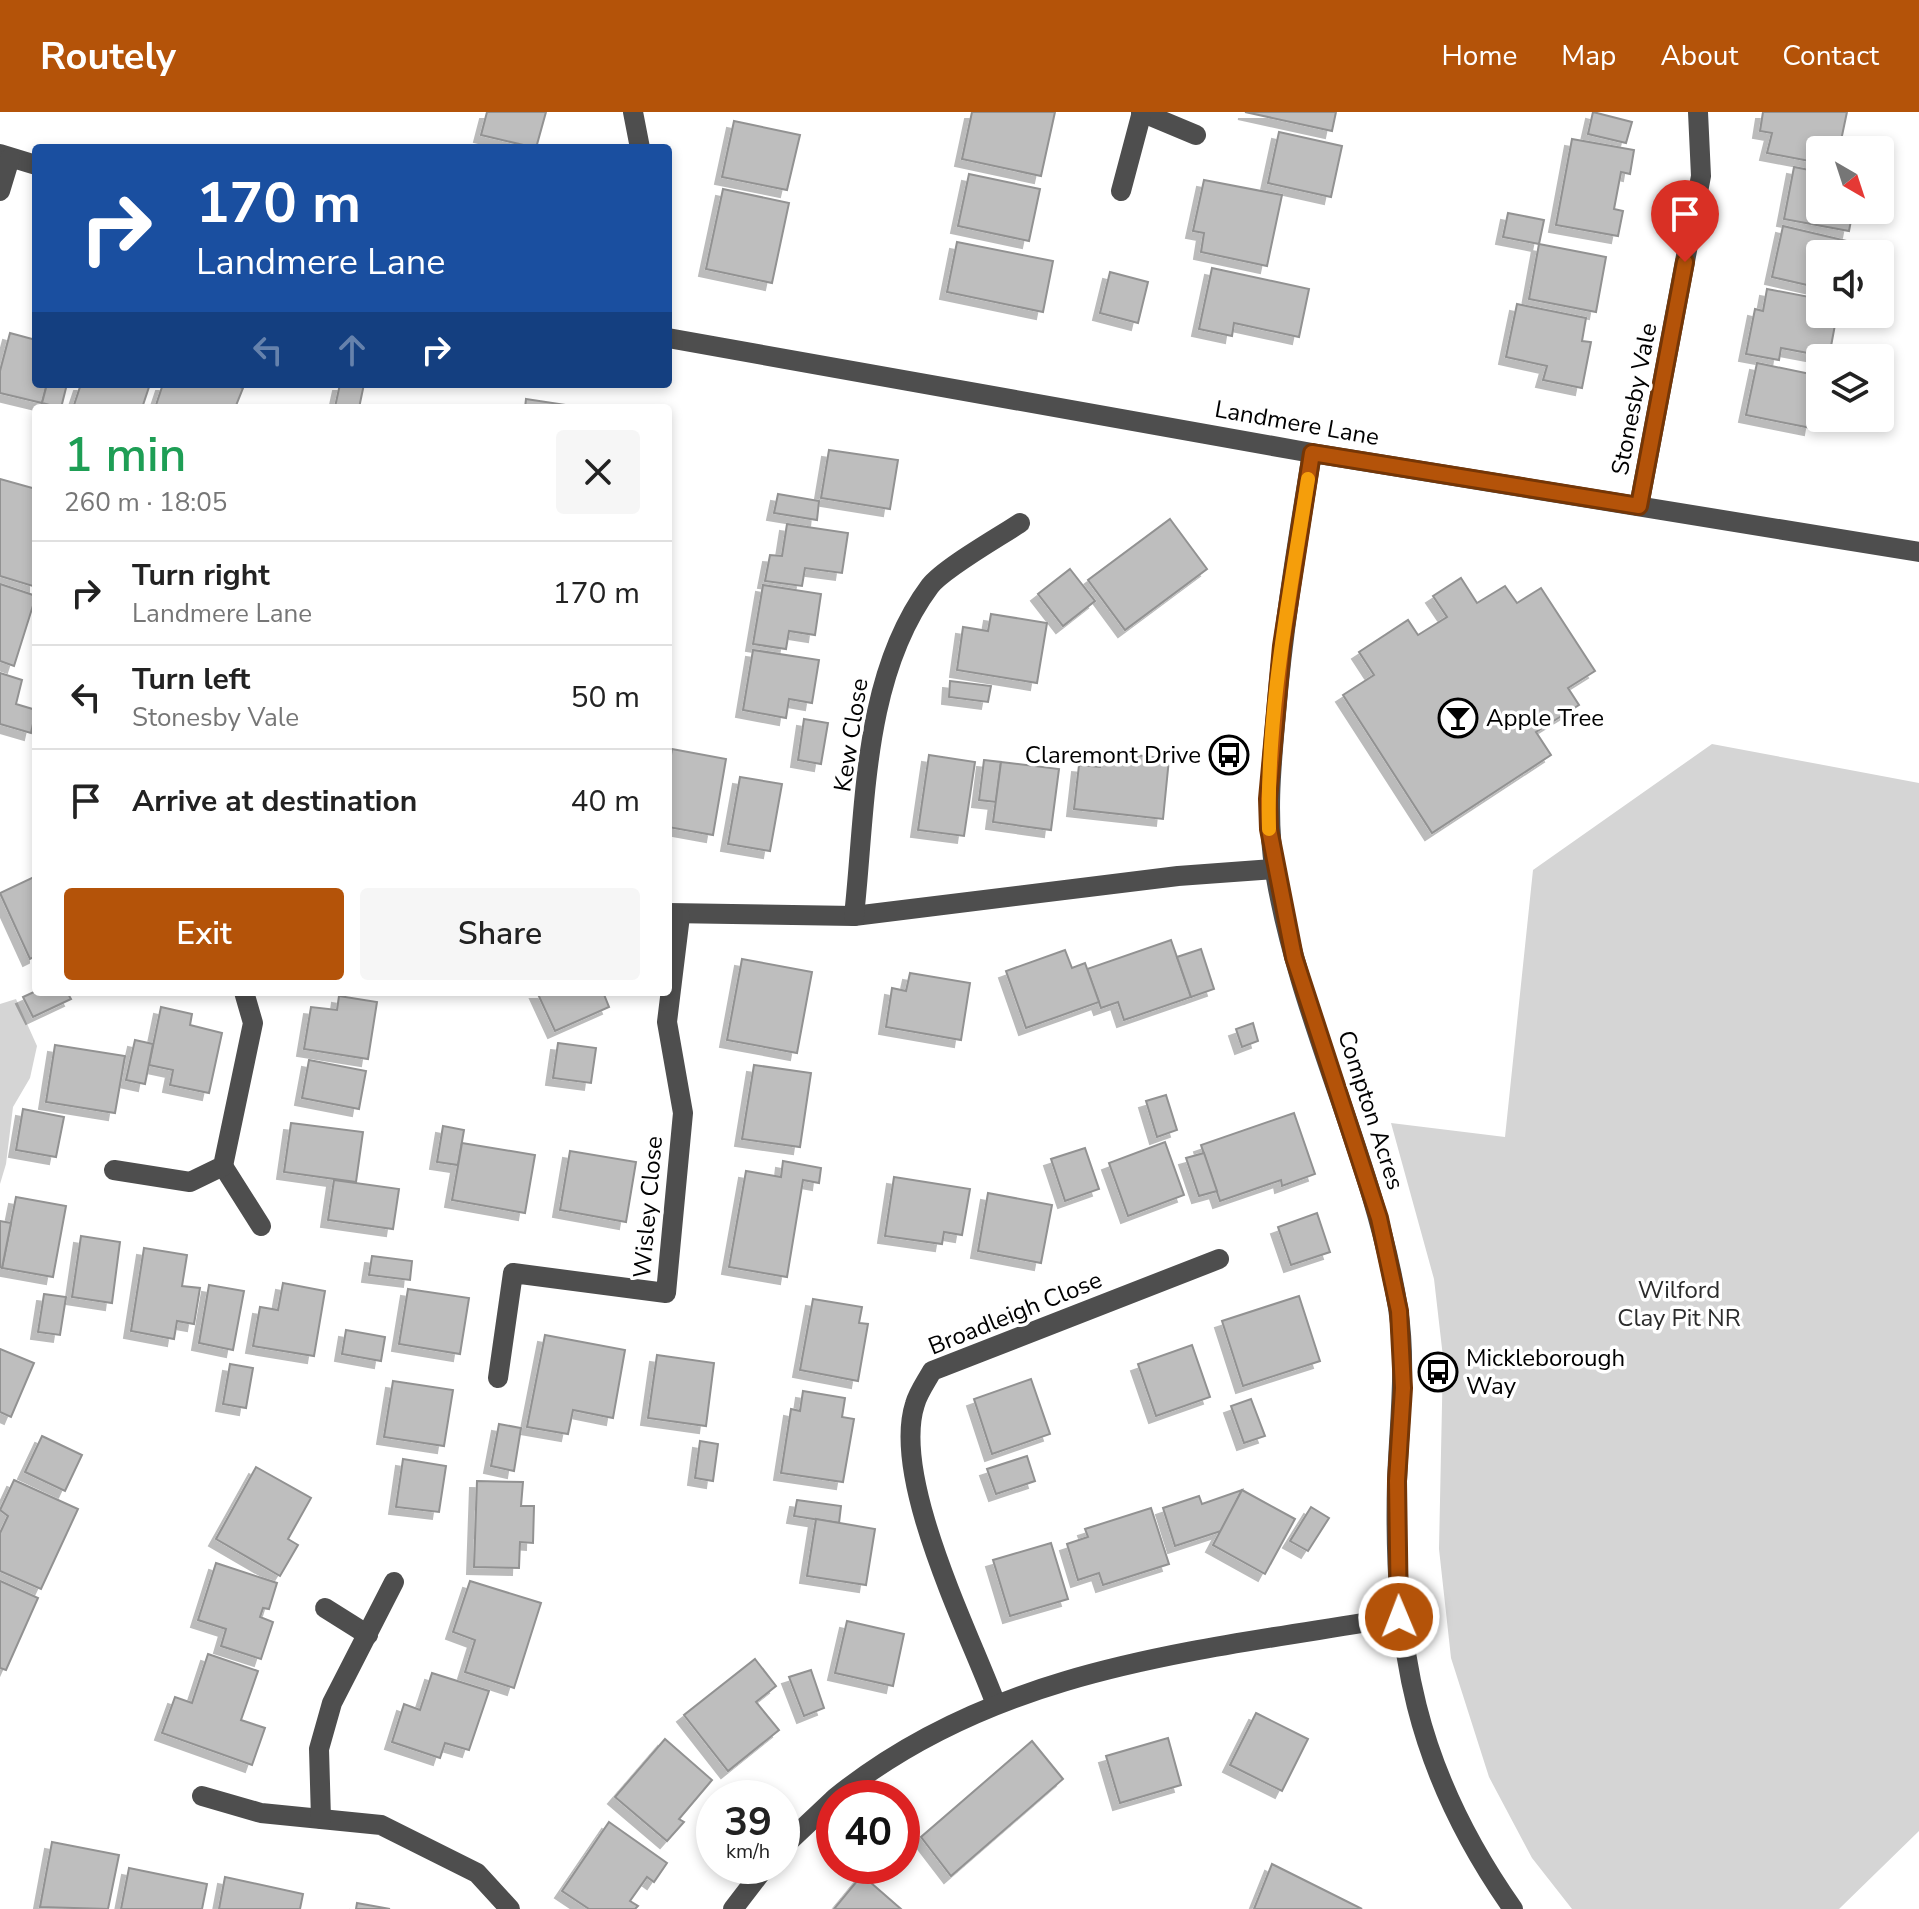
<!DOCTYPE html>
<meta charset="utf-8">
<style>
:root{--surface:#fff;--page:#f6f6f6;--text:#222;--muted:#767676;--line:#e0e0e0;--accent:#b45309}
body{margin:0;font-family:"Nunito Sans",sans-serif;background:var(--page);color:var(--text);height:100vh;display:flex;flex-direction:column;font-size:30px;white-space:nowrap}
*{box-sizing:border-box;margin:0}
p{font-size:26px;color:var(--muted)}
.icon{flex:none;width:44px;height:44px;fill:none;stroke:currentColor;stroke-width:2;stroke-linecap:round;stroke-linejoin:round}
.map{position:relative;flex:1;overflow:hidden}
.side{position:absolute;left:32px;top:292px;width:640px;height:592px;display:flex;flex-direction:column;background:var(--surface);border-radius:8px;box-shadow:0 4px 12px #0003}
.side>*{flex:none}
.banner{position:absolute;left:32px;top:32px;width:640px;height:244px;border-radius:8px;box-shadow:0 4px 12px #0003;background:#1a4fa0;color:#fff;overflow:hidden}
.needle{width:52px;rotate:141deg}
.tools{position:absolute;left:1806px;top:24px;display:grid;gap:16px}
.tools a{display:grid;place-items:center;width:88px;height:88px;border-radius:8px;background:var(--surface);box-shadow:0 4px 12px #0003;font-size:40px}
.speed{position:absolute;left:696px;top:1668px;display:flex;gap:16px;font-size:40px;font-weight:700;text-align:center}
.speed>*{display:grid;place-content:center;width:104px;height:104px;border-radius:50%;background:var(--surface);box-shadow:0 4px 12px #0003;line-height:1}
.speed small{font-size:20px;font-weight:400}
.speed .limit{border:12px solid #d22;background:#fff;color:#111}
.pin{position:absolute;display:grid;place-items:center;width:68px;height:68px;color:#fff;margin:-82px -34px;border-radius:50% 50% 50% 0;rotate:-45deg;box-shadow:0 0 8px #0007}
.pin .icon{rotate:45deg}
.me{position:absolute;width:88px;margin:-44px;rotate:359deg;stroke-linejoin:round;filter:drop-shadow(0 0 6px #0008)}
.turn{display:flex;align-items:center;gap:28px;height:168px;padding:0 32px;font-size:36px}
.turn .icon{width:104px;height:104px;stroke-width:2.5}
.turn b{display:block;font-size:56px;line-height:68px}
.lanes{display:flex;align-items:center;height:76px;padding:0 32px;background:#0003;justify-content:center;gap:40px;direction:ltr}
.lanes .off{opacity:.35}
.round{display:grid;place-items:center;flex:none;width:84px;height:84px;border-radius:8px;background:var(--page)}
.headline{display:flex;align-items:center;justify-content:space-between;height:136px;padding:0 32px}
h1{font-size:48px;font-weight:600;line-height:60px;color:#1e9e55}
.action{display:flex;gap:16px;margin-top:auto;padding:16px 32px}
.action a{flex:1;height:92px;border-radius:8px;background:var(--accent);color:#fff;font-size:32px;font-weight:600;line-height:92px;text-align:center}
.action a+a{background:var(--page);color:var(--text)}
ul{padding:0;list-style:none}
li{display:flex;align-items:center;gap:24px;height:104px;padding:0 32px;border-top:2px solid var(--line)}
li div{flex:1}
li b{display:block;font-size:30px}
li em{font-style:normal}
header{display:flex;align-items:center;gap:48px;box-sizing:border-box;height:112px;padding:0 40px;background:var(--accent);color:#fff}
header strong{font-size:38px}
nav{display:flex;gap:44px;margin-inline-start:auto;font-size:28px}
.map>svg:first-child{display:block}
</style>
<header>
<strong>Routely</strong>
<nav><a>Home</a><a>Map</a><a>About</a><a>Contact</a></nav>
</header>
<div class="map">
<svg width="1919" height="1797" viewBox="0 0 1919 1797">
<defs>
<filter id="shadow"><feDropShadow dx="-7" dy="7" stdDeviation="0" flood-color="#0004"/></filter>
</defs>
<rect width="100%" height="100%" fill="#fff"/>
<g fill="#d5d5d5">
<path d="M1712,632l207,39v1048l-80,78h-267l-40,-51 -43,-81 -38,-119 -12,-109 4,-192 -9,-78 -43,-156 114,14 28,-267z"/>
<path d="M16,887l21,47 -7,32 -17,29 -7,57 -6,20v-180z"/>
</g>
<g fill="#bebebe" stroke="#929292" stroke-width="2" filter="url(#shadow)">
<path d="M487,0h59l-10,36 -55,-13z"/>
<path d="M972,0h83l-14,64 -79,-17z"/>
<path d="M1245,0h91l-4,19z"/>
<path d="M1593,0l39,10 -6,21 -38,-9z"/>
<path d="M1763,0h84l-8,38h-19v13l-53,-10 5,-20 -12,-2z"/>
<path d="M734,9l66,14 -13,55 -65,-13z"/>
<path d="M1279,20l63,14 -11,51 -63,-14z"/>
<path d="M1572,27l62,11 -4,24 -9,-2 -7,37 9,2 -5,25 -62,-11z"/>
<path d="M1794,55l26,5v38h33l-4,21 -65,-12z"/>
<path d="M969,62l71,15 -11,52 -71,-15z"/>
<path d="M1204,68l78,15 -15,71 -66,-14 3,-19 -11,-2z"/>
<path d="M723,77l66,14 -17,80 -66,-14z"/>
<path d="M1508,101l36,7 -5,24 -36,-7z"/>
<path d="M1783,114l68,16 -2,12h-29v34l-48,-11z"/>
<path d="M957,130l96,19 -10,51 -96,-20z"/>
<path d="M1539,132l67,13 -10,55 -67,-13z"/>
<path d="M1212,156l97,21 -10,48 -65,-14 -2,13 -33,-7z"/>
<path d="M1110,160l38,10 -10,41 -38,-10z"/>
<path d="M1767,177l53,10v15h17l-8,43 -48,-9 -2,12 -33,-6 9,-45 8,2z"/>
<path d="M1517,192l69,14 -4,23 9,1 -9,46 -39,-8 4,-14 -41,-9z"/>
<path d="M10,221l26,7v44h11l-5,19 -42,-10v-22z"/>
<path d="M1757,251l63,13 -9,52 -65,-13z"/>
<path d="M47,272h20l-6,24 -19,-5z"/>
<path d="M81,272h69l-8,24h-69z"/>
<path d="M163,272h69l11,4 -8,20h-80z"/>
<path d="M340,272h24l-5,24 -24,-1z"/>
<path d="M526,287l40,6 -1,3h-40z"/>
<path d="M829,338l69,10 -8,49 -69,-11z"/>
<path d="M0,367l36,10v98l-36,-11z"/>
<path d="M778,382l41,7 -2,19 -43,-7z"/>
<path d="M1170,407l37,50 -82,61 -37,-50z"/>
<path d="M787,412l61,9 -6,40 -37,-5 -3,18 -37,-5 5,-26 12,1z"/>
<path d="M1070,457l25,32 -32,25 -25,-32z"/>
<path d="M1461,466l16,25 28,-17 12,17 24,-15 54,83 -27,17 11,17 -43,27 15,23 -119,78 -89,-138 31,-20 -15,-23 49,-32 10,15 29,-18 -14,-21z"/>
<path d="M0,472l36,12 -22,70 -14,-5z"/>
<path d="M763,473l58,9 -6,41 -26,-4 -3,18 -33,-5z"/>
<path d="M991,502l56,9 -10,60 -80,-13 6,-43 25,4z"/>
<path d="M753,538l66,10 -7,43 -23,-4 -3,19 -43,-8z"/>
<path d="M0,561l22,7 -6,24 20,6 -5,23 -31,-9z"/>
<path d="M950,569l41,5 -3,16 -39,-5z"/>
<path d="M804,607l24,4 -7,41 -23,-4z"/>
<path d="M672,637l54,10 -13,76 -45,-8v-54z"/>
<path d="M1101,639l68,8 -6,60 -89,-10 5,-44 21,2z"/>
<path d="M929,643l46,7 -11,74 -46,-6z"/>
<path d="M984,648l17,2 -5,40 -17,-2z"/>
<path d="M1001,650l58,7 -8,61 -58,-8z"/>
<path d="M740,665l42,7 -12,67 -42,-7z"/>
<path d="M36,764v80l-6,3 -30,-66z"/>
<path d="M1171,828l20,57 -67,23 -6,-18 -17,6 -14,-39z"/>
<path d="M1201,837l13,40 -23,8 -14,-40z"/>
<path d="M1065,838l7,18 13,-5 14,39 -73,26 -20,-57z"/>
<path d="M742,847l70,13 -15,81 -70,-13z"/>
<path d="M910,861l60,10 -9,57 -75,-13 6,-39 14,3z"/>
<path d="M36,879l31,1 4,7 -38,18 -10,-20z"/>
<path d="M537,880h66l6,15 -54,24z"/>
<path d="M339,884l38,6 -9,57 -64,-10 7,-42 26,3z"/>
<path d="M161,895l31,7 -2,11 32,8 -13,60 -39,-8 3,-15 -24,-5z"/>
<path d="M1253,911l5,18 -16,6 -6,-18z"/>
<path d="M135,928l18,4 -8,40 -19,-4z"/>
<path d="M558,931l38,5 -5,35 -38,-5z"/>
<path d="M55,933l70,11 -10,57 -69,-11z"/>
<path d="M309,948l57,11 -7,38 -57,-11z"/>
<path d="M754,953l57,8 -11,74 -58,-8z"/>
<path d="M1166,983l11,35 -20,7 -11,-36z"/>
<path d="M23,997l41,8 -8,40 -40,-7z"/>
<path d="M1294,1001l21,61 -33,12 -1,-6 -61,21 -19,-56z"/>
<path d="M291,1011l72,9 -7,50 -72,-10z"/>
<path d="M443,1014l21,4 -6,35 -21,-3z"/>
<path d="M1165,1030l19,53 -56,21 -19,-53z"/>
<path d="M462,1031l73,12 -10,58 -73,-13z"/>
<path d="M1085,1036l14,41 -34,12 -14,-42z"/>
<path d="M570,1039l66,11 -10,60 -66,-12z"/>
<path d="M1204,1041l13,38 -18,5 -13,-38z"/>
<path d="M783,1049l38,7 -2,15 -16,-3 -16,97 -58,-10 17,-96 35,6z"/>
<path d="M894,1065l76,12 -8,46 -18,-3 -2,12 -57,-8z"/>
<path d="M334,1068l65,9 -6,40 -65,-9z"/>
<path d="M988,1081l64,12 -11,58 -63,-12z"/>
<path d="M16,1085l50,9 -13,71 -51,-9z"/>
<path d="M1317,1101l13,39 -39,13 -13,-38z"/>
<path d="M0,1109l11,2 -9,45 -2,-1z"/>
<path d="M81,1124l39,6 -8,61 -40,-6z"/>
<path d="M144,1136l43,7 -5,31 18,2 -6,36 -17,-3 -3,18 -43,-8z"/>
<path d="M372,1144l40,5 -2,19 -41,-5z"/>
<path d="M283,1171l42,8 -11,65 -61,-10 7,-39 18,3z"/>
<path d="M209,1173l35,6 -11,59 -34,-7z"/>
<path d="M408,1177l61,9 -9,56 -61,-10z"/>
<path d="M44,1182l22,3 -6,38 -22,-3z"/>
<path d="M1299,1184l21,65 -77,25 -21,-65z"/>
<path d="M813,1187l49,8 -3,16 9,1 -10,57 -58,-11z"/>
<path d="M346,1218l39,7 -4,24 -39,-7z"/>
<path d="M545,1223l80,15 -12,68 -40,-8 -5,24 -41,-7z"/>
<path d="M1192,1233l18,52 -54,19 -18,-52z"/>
<path d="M0,1237l34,14 -23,54 -11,-5z"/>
<path d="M657,1243l57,8 -8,63 -58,-8z"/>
<path d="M230,1252l23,4 -7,40 -23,-4z"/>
<path d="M1031,1267l19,55 -58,20 -18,-55z"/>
<path d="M393,1269l60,9 -9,56 -60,-9z"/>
<path d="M803,1279l42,7 -3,19 12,2 -11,63 -62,-9 10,-64 9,2z"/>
<path d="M1251,1287l14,37 -21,7 -13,-37z"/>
<path d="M499,1312l22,4 -7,43 -23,-5z"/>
<path d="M42,1324l40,19 -17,36 -40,-19z"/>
<path d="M700,1329l18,3 -5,37 -18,-3z"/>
<path d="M1027,1344l8,25 -39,13 -9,-25z"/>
<path d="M403,1347l43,7 -7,46 -43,-5z"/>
<path d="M256,1355l55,31 -23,41 10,6 -18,31 -64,-37z"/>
<path d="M14,1368l64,29 -37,80 -41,-18v-38l8,-17 -8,-6z"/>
<path d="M477,1369l46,1 -2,24h13l-1,37 -13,-1 -1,26 -45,-1z"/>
<path d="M1242,1378l-21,41 -46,15 -12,-38 36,-12 3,8z"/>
<path d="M1242,1378l53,29 -30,55 -52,-29z"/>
<path d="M797,1388l44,6 -2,17 -45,-7z"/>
<path d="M1311,1395l18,11 -21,33 -18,-10z"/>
<path d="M1151,1396l18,56 -66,21 -4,-12 -21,7 -11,-36 21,-7 -3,-8z"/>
<path d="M816,1407l59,10 -9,56 -59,-9z"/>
<path d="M1051,1431l17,56 -58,17 -17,-56z"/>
<path d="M216,1451l61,20 -8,26 -6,-1 -3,9 13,5 -12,37 -40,-13 5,-17 -28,-9z"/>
<path d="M0,1469l38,17 -32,72 -6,-2z"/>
<path d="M470,1469l71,22 -27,85 -49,-16 10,-32 -22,-8z"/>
<path d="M847,1509l57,13 -11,52 -58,-13z"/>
<path d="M208,1542l50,17 -17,49 24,8 -13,37 -90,-32 13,-36 17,6z"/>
<path d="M755,1547l21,27 -20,16 23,28 -51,41 -44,-56z"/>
<path d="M811,1558l13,38 -20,8 -15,-39z"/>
<path d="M432,1561l57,18 -20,59 -24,-7 -5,15 -48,-16 12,-38 16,6z"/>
<path d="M1256,1601l52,26 -26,52 -52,-26z"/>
<path d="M1168,1626l13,47 -61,18 -14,-47z"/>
<path d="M665,1627l47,41 -33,39 5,3 -17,19 -52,-44z"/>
<path d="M1032,1629l31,38 -112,97 -30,-39z"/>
<path d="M609,1710l58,41 -13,19 -7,-5 -17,24 8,5 -3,3h-46l-27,-18z"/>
<path d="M52,1730l67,13 -11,54 -68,-2z"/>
<path d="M1272,1752l90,45h-108z"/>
<path d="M129,1756l78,16 -5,25h-81z"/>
<path d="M862,1763l39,34h-67z"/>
<path d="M225,1765l78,17 -3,15h-81z"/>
<path d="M357,1791l33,6h-34z"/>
</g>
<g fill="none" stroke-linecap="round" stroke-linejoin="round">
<g stroke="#4e4e4e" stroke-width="20">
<path d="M633,0l7,36"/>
<path d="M1141,0l55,23"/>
<path d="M0,42l36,11"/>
<path d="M0,79l10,-33"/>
<path d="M1121,79l21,-79"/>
<path d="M668,226l644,115 607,99"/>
<path d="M1312,341c-14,87 -29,174 -36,261 -5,54 -10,105 -1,158 25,150 99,286 123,436 9,57 1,116 -1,173 -4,168 18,289 116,428"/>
<path d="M1639,394l62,-330 -3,-64"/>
<path d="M668,801l186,3 324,-40 96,-7"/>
<path d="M854,804c12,-108 8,-239 76,-330 14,-18 69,-49 90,-63"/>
<path d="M223,1054l38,60"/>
<path d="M114,1058l76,12 33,-16 30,-143 -9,-31"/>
<path d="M498,1266l15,-105 153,20 17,-180 -16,-91 13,-106"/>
<path d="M325,1496l43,27"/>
<path d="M995,1590c-27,-72 -104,-224 -80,-298 3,-11 11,-22 17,-33l287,-112"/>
<path d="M202,1684l59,17 120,12 96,48 33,36"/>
<path d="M835,1686c163,-132 364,-147 564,-181"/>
<path d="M321,1707l-2,-70 13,-46 62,-121"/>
<path d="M782,1736l52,-49"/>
<path d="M733,1797l33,-43"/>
</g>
</g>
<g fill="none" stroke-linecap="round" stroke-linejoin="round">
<defs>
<path id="route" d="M1399,1505l-2,-136 6,-93 -4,-77 -20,-93 -85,-261 -25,-128 -1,-30 14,-153 30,-193 327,53 46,-244"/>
</defs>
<use href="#route" stroke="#753606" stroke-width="20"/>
<use href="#route" stroke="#b45309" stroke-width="14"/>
<path stroke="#f59e0b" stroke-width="14" d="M1269,717c-3,-117 21,-235 39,-350"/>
</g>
<defs>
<symbol id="bar-ring" viewBox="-11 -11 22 22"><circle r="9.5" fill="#fff" stroke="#000" stroke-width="1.5"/><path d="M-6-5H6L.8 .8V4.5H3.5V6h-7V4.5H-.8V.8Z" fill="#000"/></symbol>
<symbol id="bus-ring" viewBox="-11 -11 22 22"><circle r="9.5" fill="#fff" stroke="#000" stroke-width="1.5"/><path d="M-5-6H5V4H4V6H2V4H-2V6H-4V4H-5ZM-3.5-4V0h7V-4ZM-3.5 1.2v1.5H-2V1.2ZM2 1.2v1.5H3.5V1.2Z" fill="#000"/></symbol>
</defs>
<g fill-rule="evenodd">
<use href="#bar-ring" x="1436" y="584" width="44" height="44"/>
<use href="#bus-ring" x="1207" y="621" width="44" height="44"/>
<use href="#bus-ring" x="1416" y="1238" width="44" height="44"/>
</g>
<g text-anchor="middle" stroke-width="7" stroke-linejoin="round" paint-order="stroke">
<g font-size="24" fill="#000" stroke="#fff">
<text transform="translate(1634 287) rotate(-79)" y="8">Stonesby Vale</text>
<text transform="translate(1297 311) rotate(10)" y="8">Landmere Lane</text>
<text transform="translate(851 623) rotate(-81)" y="8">Kew Close</text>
<text transform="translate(1371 998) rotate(72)" y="8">Compton Acres</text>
<text transform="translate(648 1095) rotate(-85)" y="8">Wisley Close</text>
<text transform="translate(1015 1201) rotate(-22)" y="8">Broadleigh Close</text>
</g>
<g font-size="24" fill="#000" stroke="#fff" text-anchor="start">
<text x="1486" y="614">Apple Tree</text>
<text x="1201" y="651" text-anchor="end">Claremont Drive</text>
<text x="1466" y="1254">Mickleborough<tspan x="1466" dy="28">Way</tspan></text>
</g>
<g font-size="24" fill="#2c2c2c" stroke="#fff">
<text x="1679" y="1186">Wilford<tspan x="1679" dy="28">Clay Pit NR</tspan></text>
</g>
</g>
</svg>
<div class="tools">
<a><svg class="needle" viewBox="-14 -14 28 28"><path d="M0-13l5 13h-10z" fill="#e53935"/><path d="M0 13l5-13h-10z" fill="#767676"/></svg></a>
<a><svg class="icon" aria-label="sound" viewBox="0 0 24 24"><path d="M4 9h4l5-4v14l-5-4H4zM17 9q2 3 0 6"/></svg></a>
<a><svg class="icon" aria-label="layers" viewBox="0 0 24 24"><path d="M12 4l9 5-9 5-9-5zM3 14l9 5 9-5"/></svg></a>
</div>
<div class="speed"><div>39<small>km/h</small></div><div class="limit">40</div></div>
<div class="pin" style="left:1685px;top:150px;background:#d93025"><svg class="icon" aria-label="arrive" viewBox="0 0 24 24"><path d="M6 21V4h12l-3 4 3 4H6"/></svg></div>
<svg class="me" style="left:1399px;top:1505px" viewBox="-20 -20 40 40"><circle r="17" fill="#b45309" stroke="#fff" stroke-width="3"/><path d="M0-11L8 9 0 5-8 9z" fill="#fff"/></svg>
<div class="banner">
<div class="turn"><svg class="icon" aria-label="right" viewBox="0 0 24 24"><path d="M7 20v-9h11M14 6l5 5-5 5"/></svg><div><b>170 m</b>Landmere Lane</div></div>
<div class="lanes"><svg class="icon off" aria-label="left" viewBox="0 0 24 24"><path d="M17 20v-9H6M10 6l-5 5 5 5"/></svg><svg class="icon off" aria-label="ahead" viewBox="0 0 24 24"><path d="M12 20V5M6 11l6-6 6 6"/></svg><svg class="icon" aria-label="right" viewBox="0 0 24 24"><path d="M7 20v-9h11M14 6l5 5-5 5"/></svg></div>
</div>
<section class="side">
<div class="headline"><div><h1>1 min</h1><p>260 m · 18:05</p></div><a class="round"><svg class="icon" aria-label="close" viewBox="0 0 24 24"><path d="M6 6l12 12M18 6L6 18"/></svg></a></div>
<ul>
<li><svg class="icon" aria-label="right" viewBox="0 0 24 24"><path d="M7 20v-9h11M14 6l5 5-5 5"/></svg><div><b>Turn right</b><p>Landmere Lane</p></div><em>170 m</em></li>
<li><svg class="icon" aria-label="left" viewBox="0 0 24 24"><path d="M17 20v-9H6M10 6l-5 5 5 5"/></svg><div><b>Turn left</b><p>Stonesby Vale</p></div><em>50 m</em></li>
<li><svg class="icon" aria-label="arrive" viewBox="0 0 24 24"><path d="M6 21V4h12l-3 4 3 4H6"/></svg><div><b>Arrive at destination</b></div><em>40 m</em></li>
</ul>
<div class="action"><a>Exit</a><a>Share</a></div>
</section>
</div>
